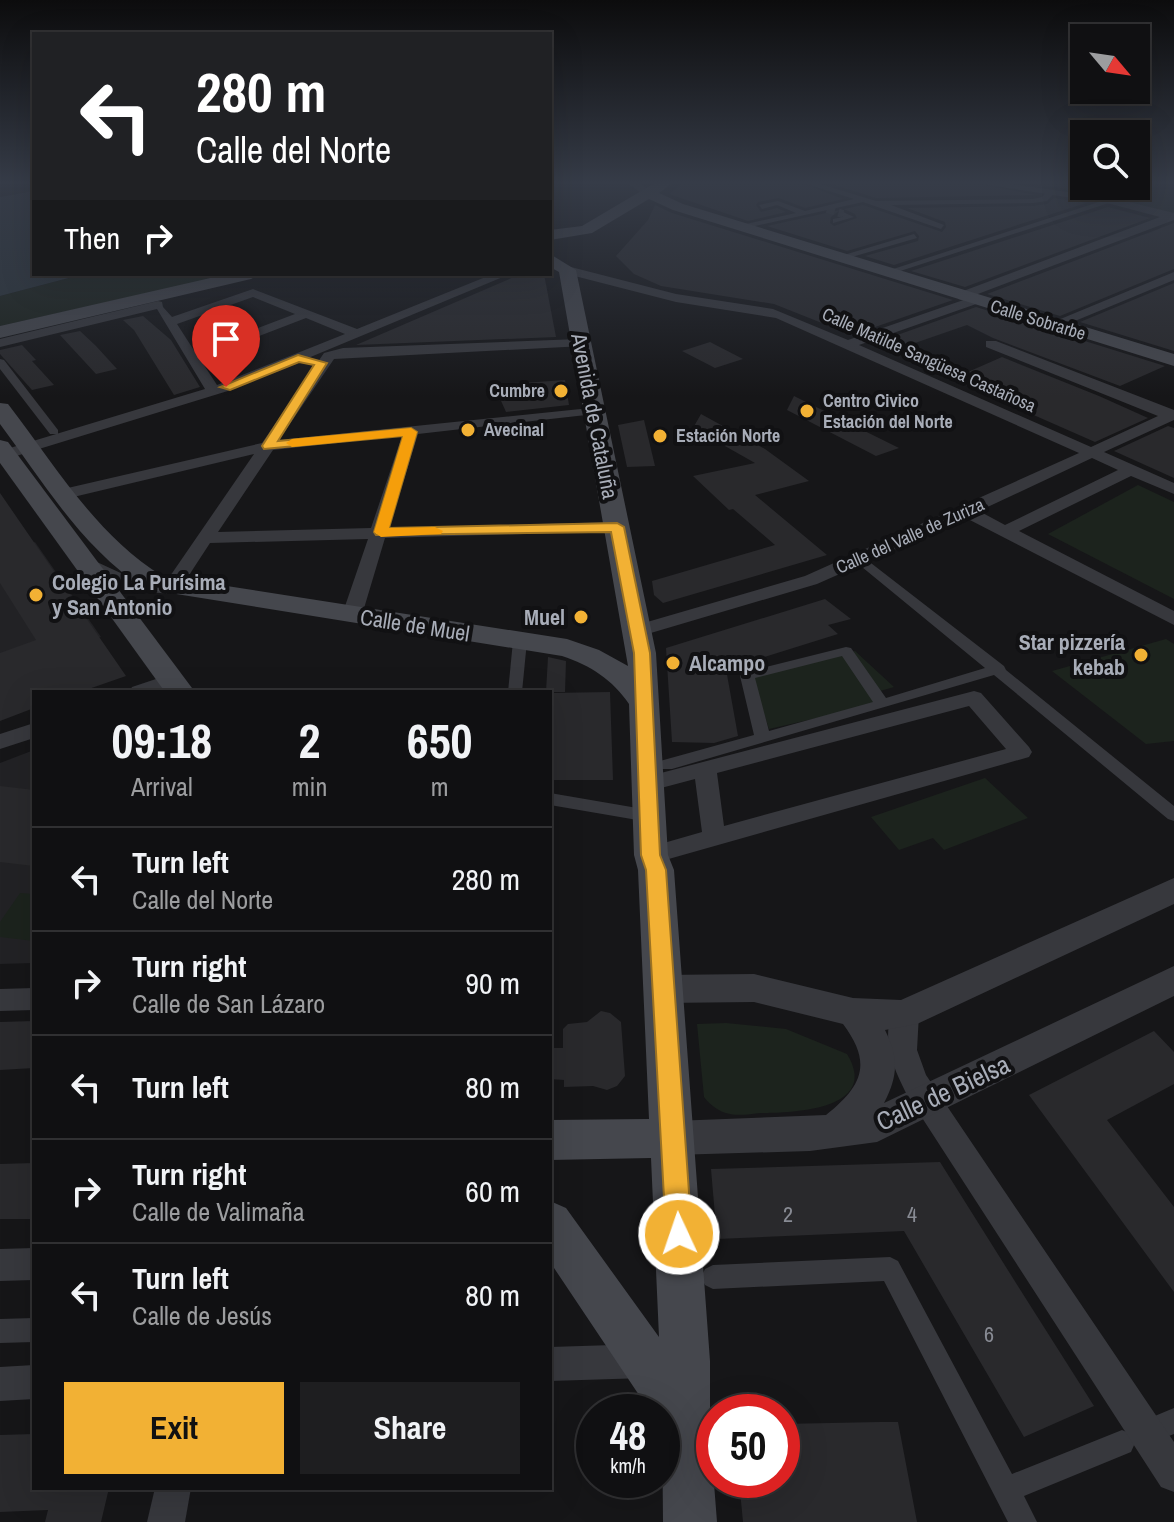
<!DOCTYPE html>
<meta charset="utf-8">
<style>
:root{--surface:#101012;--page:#1e1e20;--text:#f1f3f6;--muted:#9c9d9f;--line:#303032;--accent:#f2b134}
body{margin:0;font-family:"Archivo Narrow",sans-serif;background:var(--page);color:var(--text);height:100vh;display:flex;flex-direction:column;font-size:30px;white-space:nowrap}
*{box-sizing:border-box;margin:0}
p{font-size:26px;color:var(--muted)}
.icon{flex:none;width:44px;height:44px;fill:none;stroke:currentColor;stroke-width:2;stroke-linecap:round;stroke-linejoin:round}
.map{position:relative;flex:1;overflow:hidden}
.side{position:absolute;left:32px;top:690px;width:520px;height:800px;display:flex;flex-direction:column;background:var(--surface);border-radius:0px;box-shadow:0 8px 32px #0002,0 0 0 2px var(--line)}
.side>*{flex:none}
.guide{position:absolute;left:32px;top:32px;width:520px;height:244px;border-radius:0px;box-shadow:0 8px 32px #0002,0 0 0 2px var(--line);background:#202124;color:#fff;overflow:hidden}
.needle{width:52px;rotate:119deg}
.fabs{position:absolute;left:1070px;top:24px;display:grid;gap:16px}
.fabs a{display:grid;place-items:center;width:80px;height:80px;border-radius:0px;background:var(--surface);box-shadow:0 8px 32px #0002,0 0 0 2px var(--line);font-size:40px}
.speed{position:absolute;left:576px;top:1394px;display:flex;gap:16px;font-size:40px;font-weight:700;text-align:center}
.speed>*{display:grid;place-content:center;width:104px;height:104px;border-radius:50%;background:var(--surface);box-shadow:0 8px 32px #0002,0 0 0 2px var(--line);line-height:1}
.speed small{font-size:20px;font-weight:400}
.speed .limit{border:12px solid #d22;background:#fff;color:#111}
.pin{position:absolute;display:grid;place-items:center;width:68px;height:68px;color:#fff;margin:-82px -34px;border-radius:50% 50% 50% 0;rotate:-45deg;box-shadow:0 0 8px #0007}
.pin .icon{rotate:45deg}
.me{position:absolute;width:88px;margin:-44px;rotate:357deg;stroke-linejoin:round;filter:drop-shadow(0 0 6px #0008)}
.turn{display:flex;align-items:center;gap:28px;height:168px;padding:0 32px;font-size:36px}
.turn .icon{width:104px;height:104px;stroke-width:2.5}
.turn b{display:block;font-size:56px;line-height:68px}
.then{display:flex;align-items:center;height:76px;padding:0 32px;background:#0003;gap:16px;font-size:30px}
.eta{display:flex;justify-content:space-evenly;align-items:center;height:136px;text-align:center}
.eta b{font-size:48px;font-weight:700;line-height:56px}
.button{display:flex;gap:16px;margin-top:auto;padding:16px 32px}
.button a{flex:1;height:92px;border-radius:0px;background:var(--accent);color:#111;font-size:32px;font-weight:700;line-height:92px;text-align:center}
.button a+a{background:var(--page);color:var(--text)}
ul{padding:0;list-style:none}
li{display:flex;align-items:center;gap:24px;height:104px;padding:0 32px;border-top:2px solid var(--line)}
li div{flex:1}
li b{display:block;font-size:30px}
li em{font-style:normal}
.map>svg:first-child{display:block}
</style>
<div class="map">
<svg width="1174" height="1522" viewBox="0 0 1174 1522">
<rect width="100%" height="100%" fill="#161618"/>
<g fill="#222225">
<path d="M35,542l66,95 -101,35v-119z"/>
<path d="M34,750v213l-34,1v-201z"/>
</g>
<g fill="#1c231d">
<path d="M1159,189l15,1v24l-51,-13z"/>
<path d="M84,274h150l-234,52v-30z"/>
<path d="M1138,485l36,17v97l-126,-65z"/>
<path d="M1166,639l8,5v97l-28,3 -94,-73z"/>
<path d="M855,651l39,36 -21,6 6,11 -110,25 -17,-52z"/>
<path d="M985,778l43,40 -84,32 -11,-12 -34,12 -28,-33z"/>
<path d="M20,893l14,1v47l-34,-4v-15z"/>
<path d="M726,1023l60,6 61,25c34,56 -55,59 -86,59 -10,1 -22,3 -31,1 -11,-2 -20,-9 -26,-17l-7,-73z"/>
</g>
<path fill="#2c353c" d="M34,191v83h50l-84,22v-99z"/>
<g fill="#29292c">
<path d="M682,184h122l39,15 -38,9 -26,-10 -21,4 -2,3 5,7 16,-4 9,4 -38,9 -79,-27z"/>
<path d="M831,184h148l57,11 -160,3z"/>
<path d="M1034,184h50l46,2 -20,9z"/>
<path d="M1054,198l32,5 -192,62 -29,-9 53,-15 1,-5 -4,-5 -68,20 -80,-25 73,-16 -9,7 -1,6 4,3 23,-8 -2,-4 -11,-5 19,-4 79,27 4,-5 -1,-5 -38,-14 126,-2 14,-2z"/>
<path d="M655,205l17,8 281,87 -101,35 -78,-31 -113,-18 -27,-12 -18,-18 32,-36z"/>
<path d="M1108,207l42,11 -185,69 -54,-16z"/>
<path d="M1174,223v46l-114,47 -73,-22z"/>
<path d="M521,274h23l12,63 -200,8z"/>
<path d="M1174,283v68l-94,-29z"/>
<path d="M976,307l189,59 -45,20 -127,-48 -26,-13 -78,27 -17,-8z"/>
<path d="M143,316l28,24 29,47 -26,8 -40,-65 -11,-10z"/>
<path d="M80,331l16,15 21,23 -21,5 -36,-39z"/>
<path d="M710,342l33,17 -28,9 -33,-17z"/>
<path d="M22,345l14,15 -4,1 22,24 -22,5 -32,-36v-4z"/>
<path d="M1002,357l97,39 49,22 -53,24 -143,-63z"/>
<path d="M565,380l4,25 -63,7 -12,-27z"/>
<path d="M794,396l105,52 -23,8 -89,-46z"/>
<path d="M701,414l64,35 44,32 -54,14 72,60 -164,48 -9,-8 -2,-14 123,-36 -42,-36 -4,1 -36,-34 62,-13 -62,-35z"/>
<path d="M644,420l11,46 -28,1 -9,-42z"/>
<path d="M1168,426l6,2v50l-60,-27z"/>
<path d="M0,493l126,183 -46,16h-46v16l-34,13v-68l36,-13 -36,-57z"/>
<path d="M825,599l26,20 -23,6 10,9 -112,35 12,67 -24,7 -42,-1 -6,-94z"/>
<path d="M548,657l18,4 -1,31h-19z"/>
<path d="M610,692l3,88h-63v-87z"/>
<path d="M0,786l34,4v76l-34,-4z"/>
<path d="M601,1011l9,2 11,9 4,54 -8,10 -10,4 -14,-4 -29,1v-7l-14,-1v-31h13v-19l5,-5 19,-2z"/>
<path d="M34,1021v47l-34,2v-48z"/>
<path d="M1154,1031l20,21v32l-67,36 67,87v85l-145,-197z"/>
<path d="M940,1162l81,129 73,115 -70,31 -120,-206 -187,8 -6,-70z"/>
<path d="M34,1163v56h-34v-55z"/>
<path d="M880,1422h18l19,100h-174l-4,-42h43v-56z"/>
<path d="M34,1434v54h75l-8,34h-56l3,-12 -48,2v-77z"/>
</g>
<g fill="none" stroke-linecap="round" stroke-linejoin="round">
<path stroke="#333438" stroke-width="8" stroke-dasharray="8 4" stroke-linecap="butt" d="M827,209l16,5"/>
<g fill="#37383d" fill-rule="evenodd">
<path d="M807,184h13l56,17 157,-2 9,-2 6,-7 7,2 -8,9 -14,2 -142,2 53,20 -3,4 -78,-27 -117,26v-4l50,-11 -19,-8 -15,4 -3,-4 19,-4 27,10 49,-12z"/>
<path d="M1108,199l7,2 -227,74 -7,-2z"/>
<path d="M843,212l11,5 -21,6v-4l10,-2 -4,-3z"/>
<path d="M914,234l3,4 -79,23 -4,-3z"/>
<path d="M0,359l4,1 54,70v4h-8l-50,-65z"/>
<path d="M867,560l137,106 2,4 168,136v15l-6,-2 -174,-144 -322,94h-12l-2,-4 2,-4 94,-26 -14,-59 2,-3 104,-26 5,1 35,50 99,-30 -123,-101 -2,-3zM842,656l31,46 -104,29 -14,-53z"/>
<path d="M520,637l7,4 -5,51h-14l5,-51z"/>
<path d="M550,793l99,17 6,2 2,4 -2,4 -6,2 -99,-17z"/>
<path d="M890,1257l8,4 114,213 110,-44 9,4 4,9 -4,9 -107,44 13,26h-29l-124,-241 -171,8 -8,-4 -4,-8 4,-8 8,-4z"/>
<path d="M34,1318v24l-34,1v-24z"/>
<path d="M1174,1408v26l-15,6 -9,-4 -4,-9 4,-9z"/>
</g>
<g fill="#37383d" fill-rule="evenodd">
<path d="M629,184h12l13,10 -9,2z"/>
<path d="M982,184h29l99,14 32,-14h14l-35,16 53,13v7l-212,80 -4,-1v-6l202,-76 -49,-13z"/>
<path d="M567,266l109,28 97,15 75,31 127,-44 4,1v6l-120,42 232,102 67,-31 -172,-69v-6h10l178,69v10l-70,32 70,31v11l-43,-18 -112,55 155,80v14l-208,-107 -149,66 -173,51h-14l-3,-4 3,-4 175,-51 274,-123 -303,-135 -100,-16 -113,-29v-6zM1092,458l26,12 -113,55 -26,-14z"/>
<path d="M1174,272v8l-116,48 -12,-3z"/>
<path d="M493,274h17l-279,116 -231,71v-10l205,-62 -48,-80 -157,38v-8l158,-38 4,1 1,5 9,10 81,-28 104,40zM253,297l42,17 -100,38 -18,-28zM306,318l39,16 -128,51 -17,-26z"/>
<path d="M579,339l7,4 -2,3 -250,13 -55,81 321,-33v6l-5,1 -177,20 -29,94 228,-6 9,5 -3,4 -238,7 -23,77 -10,6 -10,-6 26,-76 -158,4 -32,49 -7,2 -44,-4 -50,-28 9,-5 52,24 28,1 88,-128 -189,45 -8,-5 2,-4 203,-47 62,-90 19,-5zM402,436l-31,92 -153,4 55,-82z"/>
<path d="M171,674l10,6c-13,14 -34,12 -52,12l3,-5z"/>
<path d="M974,691l7,2 48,54 3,5 -3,5 -378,107 -8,-3 -4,-6 4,-6 59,-17 -7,-53 -49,13 -8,-3 -3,-5 3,-5zM969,706l37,43 -282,77 -7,-53z"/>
<path d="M34,723v15l-34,11v-15z"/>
<path d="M34,988v22l-34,1v-22z"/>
<path d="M905,1003l10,3 4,8 -2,36 9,25 248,367v50l-13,-5 -255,-394c-14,-28 -26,-56 -11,-87z"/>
<path d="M34,1248v32l-34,1v-32z"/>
<path d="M645,1344l12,5 5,12 -5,12 -12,5 -95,3v-34z"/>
<path d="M34,1365v34l-34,2v-34z"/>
<path d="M155,1488h36l-6,34h-38z"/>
</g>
<path fill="#37383d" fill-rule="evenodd" d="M1174,878v26l-257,120 -32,6c14,28 13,46 -1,73l290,-137v30l-297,146 -67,9 -137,4 -13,-5 -6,-12 6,-12 13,-5 153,-6c36,-29 47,-51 17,-91l-89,-22 -92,1 -12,-4 -5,-10 5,-10 12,-4 92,-1 99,24 48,2z"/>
<g fill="#45474d" fill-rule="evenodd">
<path d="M653,184h18l-12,9 24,11 491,150v12l-501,-156 -24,-11 -57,34 -42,7v-10l32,-4z"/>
<path d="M550,254l26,16 80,383 12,202 6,15 36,491v71l7,90h-54l-1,-110h-14l-9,-17 -89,-133v-61l16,7 93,129 -8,-179 -101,2v-40l99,-1 -11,-249 -4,-15 -5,-151c-16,-24 -39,-39 -67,-48l-417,-67c-64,-42 -101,-106 -145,-165v-21l8,1c47,61 87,130 154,172l405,63 32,11 29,16 -69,-394 -9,-5z"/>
<path d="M228,274h32l-9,5 -251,59v-12z"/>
<path d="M0,440l8,2 187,250h-30l-165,-229z"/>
</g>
</g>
<linearGradient id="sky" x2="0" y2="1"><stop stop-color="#0c0c0d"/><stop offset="0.46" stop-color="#363c48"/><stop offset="1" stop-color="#363c48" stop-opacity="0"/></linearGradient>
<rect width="1174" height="397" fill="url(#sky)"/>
<path fill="#f2b134" stroke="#9d7322" stroke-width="2" d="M298,355l29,8 -49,78 133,-13 6,4 -28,96 228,-5 7,4 26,126 10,202 6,15 26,364 -4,9 -9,4 -9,-4 -4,-9 -20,-364 -5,-15 -7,-202 -23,-121 -235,3 -2,-3 29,-96 -139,13 -2,-3 52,-81 -15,-3 -69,28 -10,-3z"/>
<path fill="#f59e0b" d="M411,428l6,4 -28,96 46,-1 8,4 -2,3 -60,3 -7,-5 29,-96 -111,11 -6,-4 6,-4z"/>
<g fill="#f2b134" stroke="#111113" stroke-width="3">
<circle cx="561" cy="391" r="8"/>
<circle cx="807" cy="411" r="8"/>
<circle cx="468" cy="430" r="8"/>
<circle cx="660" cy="436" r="8"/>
<circle cx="36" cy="595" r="8"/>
<circle cx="581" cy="617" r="8"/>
<circle cx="1141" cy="655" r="8"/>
<circle cx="673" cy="663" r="8"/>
</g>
<g text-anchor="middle" stroke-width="8" stroke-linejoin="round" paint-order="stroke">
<g font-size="18" fill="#a8adb8" stroke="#111113">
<text transform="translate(1038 320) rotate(17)" y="6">Calle Sobrarbe</text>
<text transform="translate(929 360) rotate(24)" y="6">Calle Matilde Sangüesa Castañosa</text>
<text transform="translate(910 536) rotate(-24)" y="6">Calle del Valle de Zuriza</text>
</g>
<g font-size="18" font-weight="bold" fill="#a8adb8" stroke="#111113" text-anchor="start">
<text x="545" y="397" text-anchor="end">Cumbre</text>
<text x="823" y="407">Centro Civico<tspan x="823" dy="21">Estación del Norte</tspan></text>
<text x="484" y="436">Avecinal</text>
<text x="676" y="442">Estación Norte</text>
</g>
<g font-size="22" fill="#a8adb8" stroke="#111113">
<text transform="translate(595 416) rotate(79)" y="8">Avenida de Cataluña</text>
<text transform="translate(415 625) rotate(9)" y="8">Calle de Muel</text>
</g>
<g font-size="22" font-weight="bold" fill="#a8adb8" stroke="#111113" text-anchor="start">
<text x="52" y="590">Colegio La Purísima<tspan x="52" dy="25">y San Antonio</tspan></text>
<text x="565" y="625" text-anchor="end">Muel</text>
<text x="1125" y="650" text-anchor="end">Star pizzería<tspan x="1125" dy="25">kebab</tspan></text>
<text x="689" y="671">Alcampo</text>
</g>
<g font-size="22" fill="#888b94">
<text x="788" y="1222">2</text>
<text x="912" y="1222">4</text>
<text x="989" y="1342">6</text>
</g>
<g font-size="26" fill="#a8adb8" stroke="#111113">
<text transform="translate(943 1093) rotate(-25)" y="9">Calle de Bielsa</text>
</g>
</g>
</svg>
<div class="fabs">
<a><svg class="needle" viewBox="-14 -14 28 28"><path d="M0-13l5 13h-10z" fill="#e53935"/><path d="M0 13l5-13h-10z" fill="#9c9d9f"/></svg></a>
<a><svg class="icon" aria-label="search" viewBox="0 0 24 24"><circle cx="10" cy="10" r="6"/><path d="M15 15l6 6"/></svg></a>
</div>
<div class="speed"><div>48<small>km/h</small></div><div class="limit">50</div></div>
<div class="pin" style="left:226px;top:387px;background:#d93025"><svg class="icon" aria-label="arrive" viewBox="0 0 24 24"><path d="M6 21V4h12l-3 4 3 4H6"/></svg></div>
<svg class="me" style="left:679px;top:1234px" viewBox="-20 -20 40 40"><circle r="17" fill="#f2b134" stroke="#fff" stroke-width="3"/><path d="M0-11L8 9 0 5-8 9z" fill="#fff"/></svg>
<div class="guide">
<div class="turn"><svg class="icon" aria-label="left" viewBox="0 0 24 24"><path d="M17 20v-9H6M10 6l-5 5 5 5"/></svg><div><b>280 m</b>Calle del Norte</div></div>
<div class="then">Then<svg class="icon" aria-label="right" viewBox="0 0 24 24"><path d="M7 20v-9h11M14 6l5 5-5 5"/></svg></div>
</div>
<section class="side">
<div class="eta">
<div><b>09:18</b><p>Arrival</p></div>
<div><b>2</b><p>min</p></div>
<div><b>650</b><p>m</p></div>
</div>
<ul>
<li><svg class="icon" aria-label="left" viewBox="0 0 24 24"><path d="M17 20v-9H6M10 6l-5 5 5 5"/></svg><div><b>Turn left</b><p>Calle del Norte</p></div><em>280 m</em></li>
<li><svg class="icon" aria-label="right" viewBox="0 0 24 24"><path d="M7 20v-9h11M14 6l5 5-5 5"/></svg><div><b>Turn right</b><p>Calle de San Lázaro</p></div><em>90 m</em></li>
<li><svg class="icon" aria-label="left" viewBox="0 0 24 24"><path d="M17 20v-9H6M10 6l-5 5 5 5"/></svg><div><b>Turn left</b></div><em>80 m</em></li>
<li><svg class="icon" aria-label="right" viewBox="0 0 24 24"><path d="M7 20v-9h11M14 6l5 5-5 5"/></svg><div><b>Turn right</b><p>Calle de Valimaña</p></div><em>60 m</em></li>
<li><svg class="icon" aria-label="left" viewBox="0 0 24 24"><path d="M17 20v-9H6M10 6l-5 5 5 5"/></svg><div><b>Turn left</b><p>Calle de Jesús</p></div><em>80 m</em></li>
</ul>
<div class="button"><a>Exit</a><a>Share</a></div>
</section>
</div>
